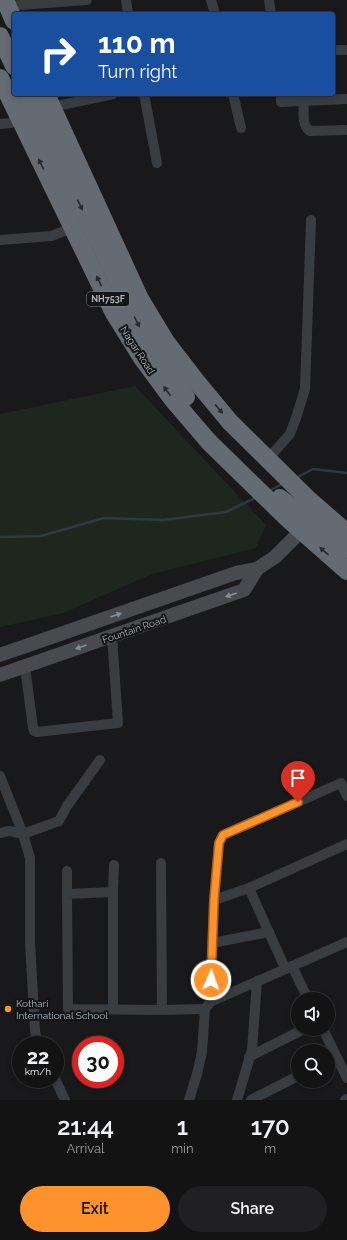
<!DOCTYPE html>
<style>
:root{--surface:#131314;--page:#202022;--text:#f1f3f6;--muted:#9d9ea0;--line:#323234;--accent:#fe932e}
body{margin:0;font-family:Raleway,sans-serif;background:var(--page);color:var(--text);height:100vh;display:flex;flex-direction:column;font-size:15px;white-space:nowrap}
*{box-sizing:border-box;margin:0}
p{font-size:13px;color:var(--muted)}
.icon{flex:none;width:22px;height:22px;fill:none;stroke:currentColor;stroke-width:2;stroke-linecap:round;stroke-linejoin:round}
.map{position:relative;height:1100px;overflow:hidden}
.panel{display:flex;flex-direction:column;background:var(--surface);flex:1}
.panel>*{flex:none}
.banner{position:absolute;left:12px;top:12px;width:323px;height:84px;border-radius:4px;box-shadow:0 2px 6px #0003,0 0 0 1px var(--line);background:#1a4fa0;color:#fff;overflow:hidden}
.controls{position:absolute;left:291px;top:992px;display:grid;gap:8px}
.controls a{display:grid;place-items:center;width:44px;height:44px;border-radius:50%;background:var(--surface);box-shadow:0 2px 6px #0003,0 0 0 1px var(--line);font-size:20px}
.speed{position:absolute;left:12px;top:1036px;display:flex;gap:8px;font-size:20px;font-weight:700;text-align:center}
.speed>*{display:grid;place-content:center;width:52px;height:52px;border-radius:50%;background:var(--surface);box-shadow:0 2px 6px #0003,0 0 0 1px var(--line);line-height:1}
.speed small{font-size:10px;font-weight:400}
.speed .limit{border:6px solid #d22;background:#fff;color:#111}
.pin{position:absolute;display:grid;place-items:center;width:34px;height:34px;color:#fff;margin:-41px -17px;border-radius:50% 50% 50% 0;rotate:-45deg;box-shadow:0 0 4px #0007}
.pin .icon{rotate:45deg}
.me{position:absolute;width:44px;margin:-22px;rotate:2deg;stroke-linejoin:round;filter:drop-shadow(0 0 3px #0008)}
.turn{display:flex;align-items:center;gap:14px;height:84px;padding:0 20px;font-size:18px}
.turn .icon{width:52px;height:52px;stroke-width:2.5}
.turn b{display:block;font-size:28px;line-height:34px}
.eta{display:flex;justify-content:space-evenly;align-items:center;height:68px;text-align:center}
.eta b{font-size:24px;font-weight:600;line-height:28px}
.cta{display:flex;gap:8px;margin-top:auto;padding:8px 20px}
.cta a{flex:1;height:46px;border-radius:24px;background:var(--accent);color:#111;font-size:16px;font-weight:600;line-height:46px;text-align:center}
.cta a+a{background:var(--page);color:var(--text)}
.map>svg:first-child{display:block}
</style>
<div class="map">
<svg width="347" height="1100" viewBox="0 0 347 1100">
<rect width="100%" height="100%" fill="#19191b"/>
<path fill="#1e271e" d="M135,386l131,139 -10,23 -104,26 -89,39 -63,14v-213z"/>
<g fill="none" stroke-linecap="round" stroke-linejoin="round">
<g stroke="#2d3b40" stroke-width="2.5">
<path d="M296,478l17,-9 34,4"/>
<path d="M269,491l13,-7"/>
<path d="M0,537l41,-1 63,-18 59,2 63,-8 29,-14"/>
</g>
<g stroke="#393c40" stroke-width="10">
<path d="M126,0l2,14"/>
<path d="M211,0l4,14"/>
<path d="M269,0l2,14"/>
<path d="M7,6l80,-6"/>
<path d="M333,50h14"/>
<path d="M144,94l13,69"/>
<path d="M233,94l8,34"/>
<path d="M281,94v8l66,-3"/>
<path d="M304,101c0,10 -3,24 6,30l37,-1"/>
<path d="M52,107l61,-13"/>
<path d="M0,124l11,-1"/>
<path d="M0,240l51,-4 16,-6"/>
<path d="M268,459l22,-25 6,-16 9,-29 6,-169"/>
<path d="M25,667l8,61 1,3 3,1 81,-9 -6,-87"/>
<path d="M0,776l23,58 7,24v84l5,89 3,14"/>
<path d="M0,833l9,-2 14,3 36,-13 8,-15 33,-46"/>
<path d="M161,863l1,147"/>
<path d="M249,888l36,80"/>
<path d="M113,892l-46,2 1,115 94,1 43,-1"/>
<path d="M67,894v-23"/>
<path d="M214,900l35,-12 98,-44"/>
<path d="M212,943l57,-11"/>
<path d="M292,966l16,33"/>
<path d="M210,1002l4,-102 5,-57 4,-8 118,-52 6,13"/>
<path d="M113,1009v-117l1,-27"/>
<path d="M323,1029l24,49"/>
<path d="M249,1057l53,-27"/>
<path d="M55,1079l10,21"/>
<path d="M189,1100l8,-26 5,-22 3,-43 5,-7 137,-60"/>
<path d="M237,1100l15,-50 5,-69"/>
<path d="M251,1100l47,-24"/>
<path d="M345,1100l2,-1"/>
</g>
<g stroke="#474b50" stroke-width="14">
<path d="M0,655l236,-82 21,-4 18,-12 26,-26"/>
<path d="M0,675l244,-85 13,-21"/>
</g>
<g stroke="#656b72" stroke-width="18">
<path d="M5,0l9,21"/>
<path d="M0,36l14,30"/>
<path d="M0,78l114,235 28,45 31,42 36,42 79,77 59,52"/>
<path d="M27,94l114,234 18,31 27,38"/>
<path d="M46,94l94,205 26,43 30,39 34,41 77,76 40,35"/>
<path d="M280,498l67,52"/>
</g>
</g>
<defs><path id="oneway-solid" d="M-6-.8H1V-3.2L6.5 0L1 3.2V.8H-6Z"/></defs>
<g fill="#282a2d">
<use href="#oneway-solid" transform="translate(41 164) rotate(-116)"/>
<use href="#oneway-solid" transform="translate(80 205) rotate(64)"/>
<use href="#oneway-solid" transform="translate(99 281) rotate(-116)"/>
<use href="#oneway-solid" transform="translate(137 322) rotate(63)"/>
<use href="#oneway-solid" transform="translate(167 391) rotate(-127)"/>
<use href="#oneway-solid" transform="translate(219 409) rotate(50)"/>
<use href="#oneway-solid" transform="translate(324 551) rotate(-139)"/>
</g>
<g fill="#878f96">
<use href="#oneway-solid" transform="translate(231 595) rotate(161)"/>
<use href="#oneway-solid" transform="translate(116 615) rotate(-19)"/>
<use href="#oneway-solid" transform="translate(81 647) rotate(161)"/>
</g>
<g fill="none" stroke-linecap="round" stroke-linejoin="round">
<defs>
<path id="route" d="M211,980l3,-80 5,-57 4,-8 75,-33"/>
</defs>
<use href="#route" stroke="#a5601e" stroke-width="10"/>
<use href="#route" stroke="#fe932e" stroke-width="7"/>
</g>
<circle fill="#fe932e" stroke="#131416" stroke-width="1.5" cx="8" cy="1009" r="4"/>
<g text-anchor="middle" stroke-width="4" stroke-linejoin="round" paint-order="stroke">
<rect fill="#131416" stroke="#7d838a" stroke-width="1" x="87" y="292" width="42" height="14" rx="3"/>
<g font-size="9" font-weight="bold" fill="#aab3bb">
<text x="108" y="302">NH753F</text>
</g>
<g font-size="10" fill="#aab3bb" stroke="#131416">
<text transform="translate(138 350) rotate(57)" y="4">Nagar Road</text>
<text transform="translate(134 629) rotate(-19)" y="4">Fountain Road</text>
</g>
<g font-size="10" fill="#aab3bb" stroke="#131416" text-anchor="start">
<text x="16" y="1007">Kothari<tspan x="16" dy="12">International School</tspan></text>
</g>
</g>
</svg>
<div class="controls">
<a><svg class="icon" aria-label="sound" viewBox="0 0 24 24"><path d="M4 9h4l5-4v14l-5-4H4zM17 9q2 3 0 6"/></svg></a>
<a><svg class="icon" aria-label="search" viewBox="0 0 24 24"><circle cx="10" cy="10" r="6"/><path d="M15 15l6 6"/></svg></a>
</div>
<div class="speed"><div>22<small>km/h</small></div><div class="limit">30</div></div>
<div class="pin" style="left:298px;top:802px;background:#d93025"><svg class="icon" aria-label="arrive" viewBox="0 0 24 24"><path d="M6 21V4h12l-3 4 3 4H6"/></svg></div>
<svg class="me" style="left:211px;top:980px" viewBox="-20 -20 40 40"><circle r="17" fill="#fe932e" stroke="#fff" stroke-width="3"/><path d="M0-11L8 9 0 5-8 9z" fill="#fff"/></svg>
<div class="banner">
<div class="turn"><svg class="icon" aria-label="right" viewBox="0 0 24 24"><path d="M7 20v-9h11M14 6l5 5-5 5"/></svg><div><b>110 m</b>Turn right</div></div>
</div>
</div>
<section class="panel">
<div class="eta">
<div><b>21:44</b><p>Arrival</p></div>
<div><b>1</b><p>min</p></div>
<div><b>170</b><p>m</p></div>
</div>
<div class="cta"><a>Exit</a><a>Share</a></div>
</section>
